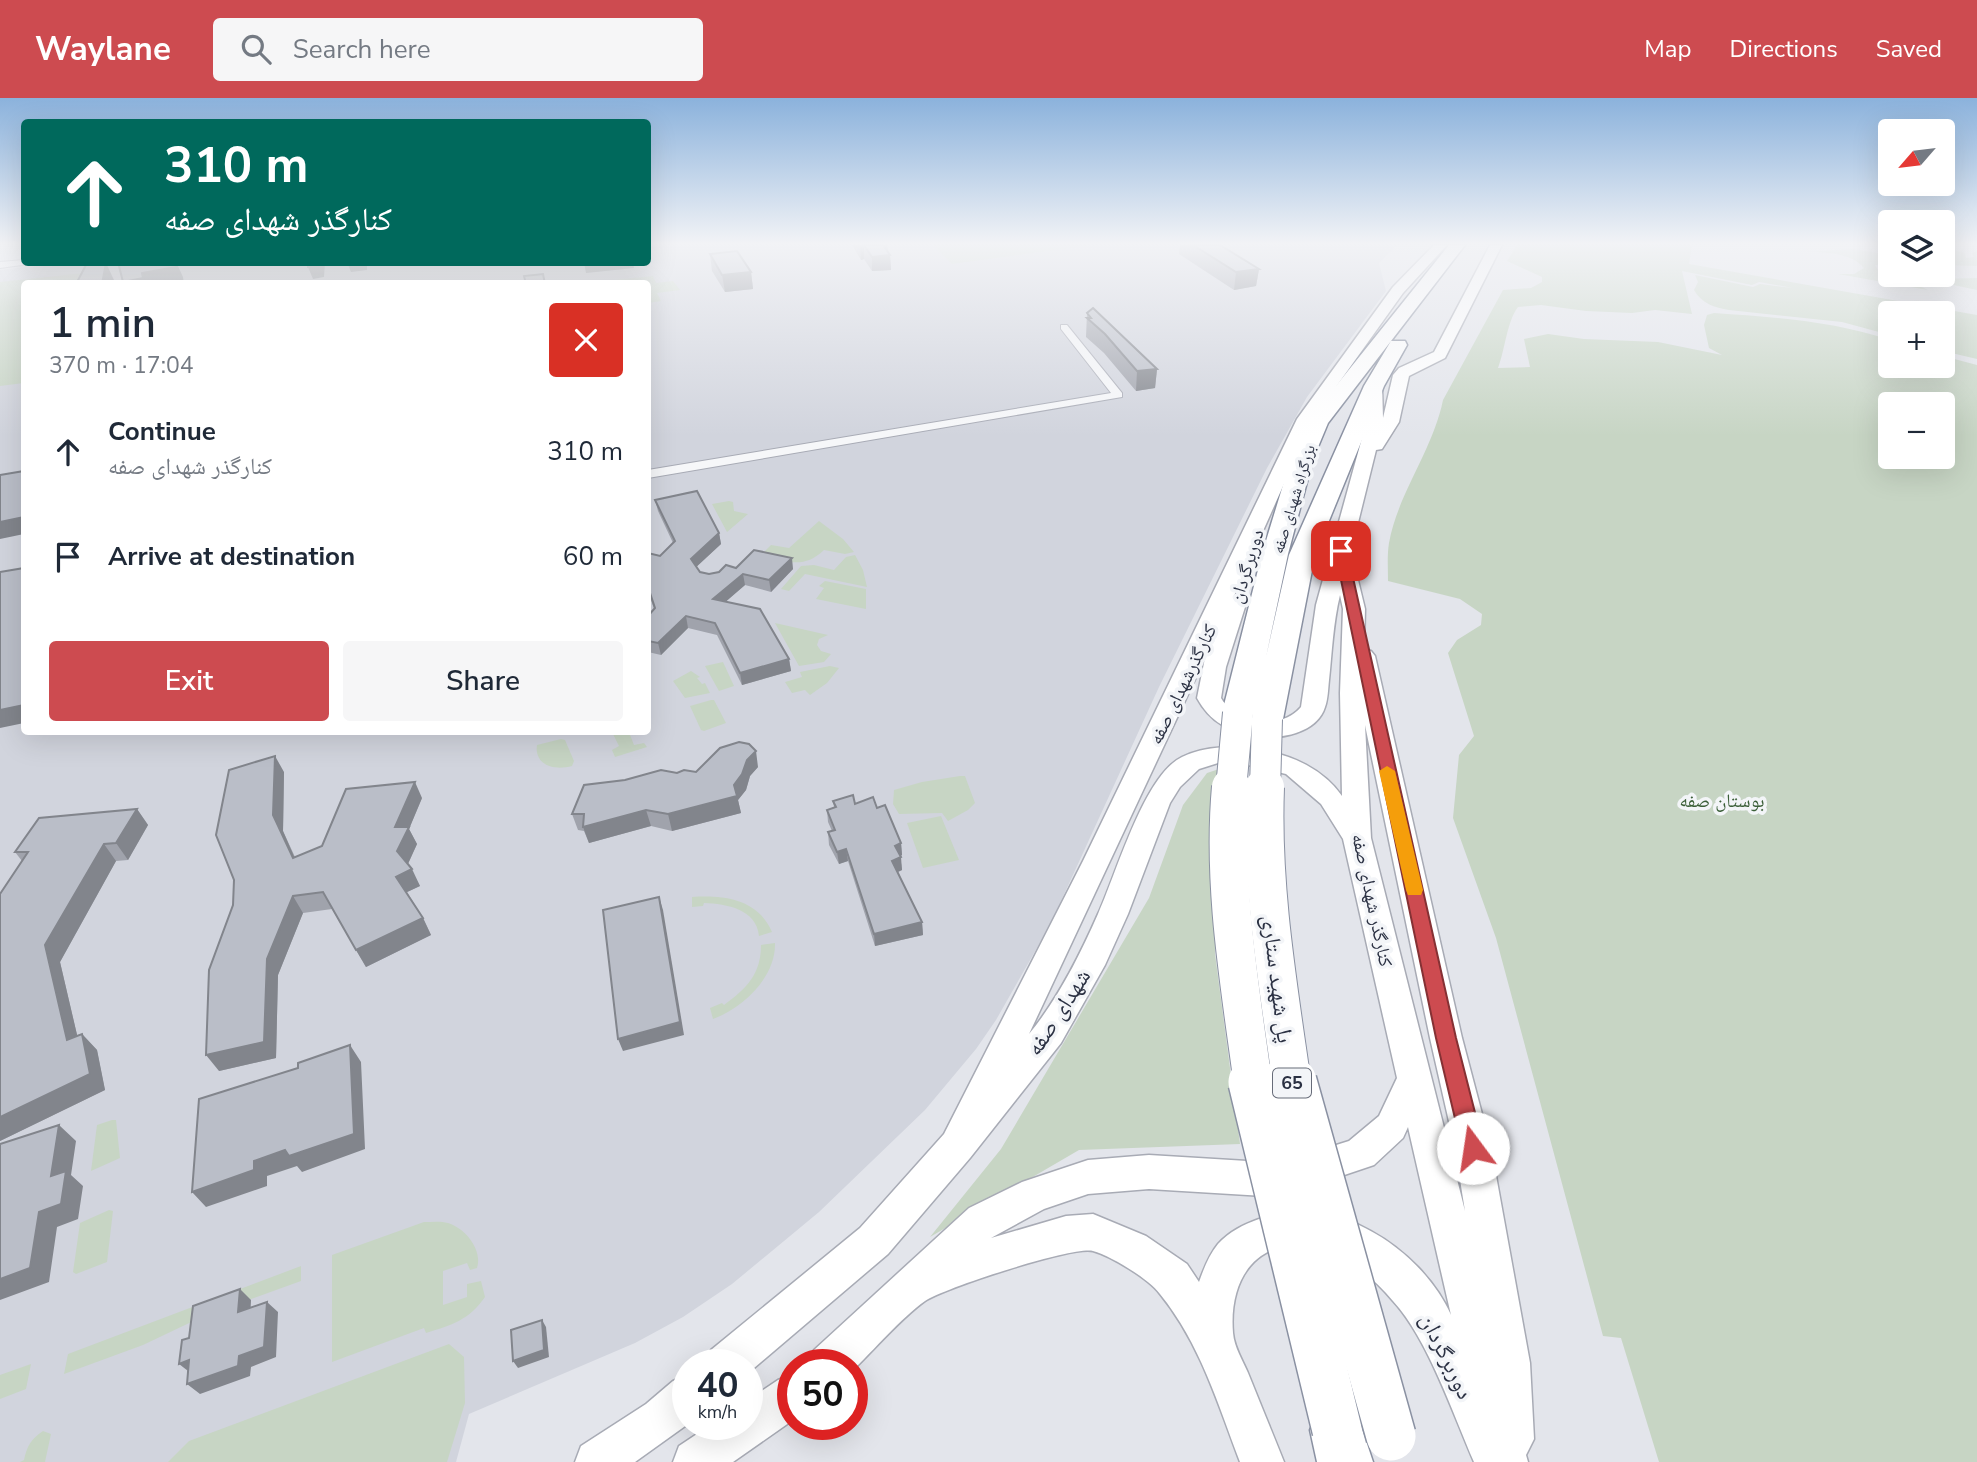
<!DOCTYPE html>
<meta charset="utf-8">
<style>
:root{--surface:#fff;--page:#f6f6f7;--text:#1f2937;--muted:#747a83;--accent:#cd4b50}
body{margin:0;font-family:"Nunito Sans","Noto Naskh Arabic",sans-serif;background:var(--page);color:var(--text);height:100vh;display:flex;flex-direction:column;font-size:26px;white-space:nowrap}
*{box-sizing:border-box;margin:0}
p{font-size:23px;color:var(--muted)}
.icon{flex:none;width:38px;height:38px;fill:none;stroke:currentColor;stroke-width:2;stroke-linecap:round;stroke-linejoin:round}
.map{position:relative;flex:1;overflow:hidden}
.panel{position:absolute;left:21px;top:182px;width:630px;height:455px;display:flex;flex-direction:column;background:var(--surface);border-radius:7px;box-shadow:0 7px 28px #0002}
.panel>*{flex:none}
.guide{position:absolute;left:21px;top:21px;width:630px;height:147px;border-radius:7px;box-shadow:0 7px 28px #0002;background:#00695c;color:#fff;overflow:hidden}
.needle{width:46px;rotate:242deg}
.controls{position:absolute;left:1878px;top:21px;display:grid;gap:14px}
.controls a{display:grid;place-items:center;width:77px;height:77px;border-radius:7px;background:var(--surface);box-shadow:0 7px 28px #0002;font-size:35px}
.speed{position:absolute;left:672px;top:1251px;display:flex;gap:14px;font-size:35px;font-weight:700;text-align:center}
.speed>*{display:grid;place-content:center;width:91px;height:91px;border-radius:50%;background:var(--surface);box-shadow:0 7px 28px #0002;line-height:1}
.speed small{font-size:18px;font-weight:400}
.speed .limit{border:10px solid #d22;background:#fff;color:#111}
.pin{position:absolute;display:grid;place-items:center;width:60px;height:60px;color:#fff;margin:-30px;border-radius:14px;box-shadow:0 4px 10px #0006}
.me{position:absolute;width:77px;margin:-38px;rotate:346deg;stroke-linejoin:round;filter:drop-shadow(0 0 5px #0008)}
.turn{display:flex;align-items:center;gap:24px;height:147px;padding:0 28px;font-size:32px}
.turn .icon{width:91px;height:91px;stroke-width:2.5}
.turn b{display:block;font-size:49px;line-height:60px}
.round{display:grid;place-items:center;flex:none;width:74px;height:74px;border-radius:7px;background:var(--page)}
.headline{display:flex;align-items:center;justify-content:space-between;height:119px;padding:0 28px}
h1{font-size:42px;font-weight:600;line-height:52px}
.action{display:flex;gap:14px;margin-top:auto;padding:14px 28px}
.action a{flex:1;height:80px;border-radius:7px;background:var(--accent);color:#fff;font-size:28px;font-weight:600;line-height:80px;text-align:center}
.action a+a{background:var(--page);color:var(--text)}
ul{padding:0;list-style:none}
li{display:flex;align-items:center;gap:21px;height:105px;padding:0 28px}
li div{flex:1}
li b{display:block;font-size:26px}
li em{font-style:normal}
header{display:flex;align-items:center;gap:42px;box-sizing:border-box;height:98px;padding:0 35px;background:var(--accent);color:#fff}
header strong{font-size:33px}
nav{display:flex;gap:38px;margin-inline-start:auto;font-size:24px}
.search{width:490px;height:63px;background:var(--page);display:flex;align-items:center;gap:18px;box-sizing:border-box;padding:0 24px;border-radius:7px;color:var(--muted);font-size:26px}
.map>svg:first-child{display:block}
</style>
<header>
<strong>Waylane</strong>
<div class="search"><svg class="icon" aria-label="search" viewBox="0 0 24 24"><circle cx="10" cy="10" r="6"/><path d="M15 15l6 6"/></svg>Search here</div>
<nav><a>Map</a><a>Directions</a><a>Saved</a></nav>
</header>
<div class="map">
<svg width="1977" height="1364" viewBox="0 0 1977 1364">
<rect width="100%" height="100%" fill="#e3e5eb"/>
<path fill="#d1d4dd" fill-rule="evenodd" d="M648,147h749l-18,18 7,28 -79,106 -40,71 -108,219 -109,238 -54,95 -20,29 -51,61 -106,102 -87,72 -49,33 -48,26 -166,71 -13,48h-456v-1192l73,-8h575zM24,186h624v448h-624z"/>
<g fill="#c7d5c4" fill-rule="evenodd">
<path d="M933,147h152v1l-133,18z"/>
<path d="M1517,147h175l-3,19 288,51v44l-34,-8 -1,-38h-52v22l-48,-13 -113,-12c-14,-2 -28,-7 -35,-20l4,-8 -3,-7 58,12 7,-3 33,4 -34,-6 -7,3 -70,-14 10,43 -37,-4 -23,3 -46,-2 -45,-6 -23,2c-11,14 -13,43 -20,61l32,-1 -6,-28 24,-5 36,5 74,3 64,13 -13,-7 -5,-23 3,-10 7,-2c59,4 119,8 176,27v26h52l1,-10 34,9v1097h-318l-38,-124 -18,-2 -107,-398 -43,-120 6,-63 15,-19 -26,-83 9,-13 24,-15 1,-11 -22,-15 -72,-18c0,-12 -1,-26 1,-38 9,-50 44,-93 54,-143l60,-110 28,-2 11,-6v-5l-35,-16zM1890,306h52v53h-52z"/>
<path d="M1943,149l22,6 1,5 8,-1 -2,-4 5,-2v15l-34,-1v-6l10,-2 -10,-4z"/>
<path d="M1853,151l37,6v10h-15l3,5 42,11 -1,5 9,4 -90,-16h16l10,-6c-12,-15 -39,-16 -57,-16z"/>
<path d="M84,175l-5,10 -55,1v99l-24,3v-104z"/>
<path d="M1943,175l4,3 -10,3 40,-1v12l-70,-15z"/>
<path d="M653,178l3,7 17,-2 7,9 -23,3 4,8 -13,2v-19l-54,-2z"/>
<path d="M729,403l4,1 1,9 14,3 -21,18 -15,-28z"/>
<path d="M819,423l24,18 11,13 -9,2 -21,-4c-21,20 -37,11 -63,5l10,-10 18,3z"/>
<path d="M855,457l8,15 4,17 -62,-13 -16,17 -8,-2 20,-23 13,-1 20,5 12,-13z"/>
<path d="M825,483l41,8v20l-50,-10 8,-11 -5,-2z"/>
<path d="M775,525l53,12 -9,4 -2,6 4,6 10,3 -7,8 -25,4z"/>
<path d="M723,564l11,24 -15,5 -14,-25z"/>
<path d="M830,568l9,2 -12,15 -17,12 -5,-5 -13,3 -7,-11 17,-5 -2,-5z"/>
<path d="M691,573l9,6 -3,1 5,6 3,-1 5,10 -25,5 -12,-17z"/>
<path d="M711,602h3l12,23 -22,8 -3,-1 -11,-24z"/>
<path d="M612,634h17l5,13 10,-2 3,4 -32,10 -3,-7 7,-4z"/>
<path d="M561,641l4,1 9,21 -2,5c-18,5 -38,-1 -35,-21z"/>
<path d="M1222,670l-7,186 25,190 -161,6 -149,87 71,-88 148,-251 34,-93 24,-32z"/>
<path d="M960,678h5l10,27 -7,7 -20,11 -6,-8 -43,1 -6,-10 1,-14 28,-8z"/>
<path d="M941,718l18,44 -36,8 -16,-45z"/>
<path d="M692,799c32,-2 66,2 80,35l-13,4c-3,-27 -32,-32 -55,-33l-1,3 -11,1z"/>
<path d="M775,845c1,34 -32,65 -62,76l-3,-11 12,-5 2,2c23,-17 37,-31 37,-60z"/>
<path d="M112,1022h4l4,38 -29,13 6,-46z"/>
<path d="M109,1112l4,1 -6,51 -31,12 -3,-2 7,-49z"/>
<path d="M424,1124c8,0 17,-1 24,1 17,5 35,27 29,45l-7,2 -3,-7 -24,8v34l24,-8v-13l14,-3 4,16c-16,23 -33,28 -59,36l-2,-5 -92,34v-107z"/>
<path d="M301,1168v15l-97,35 -61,29 -79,29 4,-20z"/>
<path d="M449,1246l15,13 1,46 -18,59h-279l21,-21z"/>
<path d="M31,1266l-5,25 -26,10v-24z"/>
<path d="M43,1333l8,3 -6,28h-25l4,-2c3,-14 7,-21 19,-29z"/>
</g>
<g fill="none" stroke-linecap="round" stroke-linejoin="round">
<defs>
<g id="street">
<path d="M24,162v2l5,2 -29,4v-6z"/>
<path d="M1061,227h6l55,68v4l-474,81v-8l463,-77 -50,-64z"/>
</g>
<g id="secondary">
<path d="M1434,147h13l-44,48 -90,126 -80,179 10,1 3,5 -20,63 -5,31c15,26 60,33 80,9l15,-102 51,-185 -1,-34 8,-5 8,5 1,32 10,-43 6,-7 35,-16 56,-107h12l-57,113 -36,18 -10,46 -17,27 -6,1 -25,101 14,58 -1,40 7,2 4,5 87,382 29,110 39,215 4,76 -8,16 2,7h-54c-21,-48 -46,-123 -81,-161 -17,-20 -41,-43 -67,-51 -63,-19 -98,23 -93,83 1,14 10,28 15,40 12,30 24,59 36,89h-44c-22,-58 -40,-119 -80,-168 -11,-15 -49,-38 -67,-43 -20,-5 -149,37 -168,50 -24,17 -51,49 -73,70v-6h-44l6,-15 155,-142 53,-26 66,-22 61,-5 130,8 70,-22 30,-25 18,-38 -54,-239 -22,-35 -35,-30 -42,-10 -26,-1 -19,6 -19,18 -10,16 -42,111 -23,51 -44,78 -91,115 -82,96 -141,120v-9h-42l6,-15 149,-122 84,-94 139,-273 214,-442 96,-132zM1340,497l3,14 -3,84 2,103c-19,-27 -50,-41 -81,-46 -27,-4 -54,-5 -79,7 -38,18 -66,118 -84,157 -18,41 -40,85 -69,120l176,-376 -8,40c13,24 32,34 60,38 23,4 60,-3 68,-29 3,-8 3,-18 4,-27 3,-28 4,-57 11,-85zM1365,627l65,313 25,110 10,63 -94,-373zM1408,1029l43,188c-30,-67 -120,-125 -192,-96 -16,6 -29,12 -41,25 -9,11 -14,24 -19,38l-12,-18 -41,-28 -53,-22 -27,2 -75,22 53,-29 44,-15 61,-5 130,8 95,-32 29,-27z"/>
<path d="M793,1276v46l-60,42h-60l6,-16 33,-22h35v-23l31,-21z"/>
<path d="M688,1277v49l-53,38h-60l6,-16 65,-42 27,-23z"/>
</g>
<g id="highway">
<path d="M1449,147h16l-74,96h14l2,4 -23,41 -69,169 -32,164 -5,7 -11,3 -11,-3 -5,-7 1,-4 -3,5 -11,3 -11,-3 -5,-7 40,-159 29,-95 16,-37zM1391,243l-27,45 -75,169 -23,102 22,-103 25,-95 15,-36z"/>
<path d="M1337,1305l19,8 17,51h-56l-7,-32 8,-19z"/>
</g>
</defs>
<use href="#street" stroke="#a8abb5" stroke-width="2"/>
<use href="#secondary" stroke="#a8abb5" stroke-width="3"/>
<use href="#highway" stroke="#8a91a2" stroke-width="3"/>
<use href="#street" fill="#f6f7f9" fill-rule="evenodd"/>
<use href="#secondary" fill="#fff" fill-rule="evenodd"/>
<use href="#highway" fill="#fff" fill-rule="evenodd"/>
<defs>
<g id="highway-bridge-far2">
<path d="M1231,691l7,-76"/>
<path d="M1265,691l2,-70"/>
</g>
<g id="highway-bridge-far1">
<path d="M1231,689c-9,99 9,199 22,297"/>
<path d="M1265,689c-4,100 13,198 27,297"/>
</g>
<g id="highway-bridge">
<path d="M1253,984l84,348"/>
<path d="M1292,984l99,354"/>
</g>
</defs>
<use href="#highway-bridge-far2" stroke="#8a91a2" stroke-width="32" stroke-linecap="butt"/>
<use href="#highway-bridge-far1" stroke="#8a91a2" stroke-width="40" stroke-linecap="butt"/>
<use href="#highway-bridge" stroke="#8a91a2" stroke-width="52" stroke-linecap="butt"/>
<use href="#highway-bridge-far2" stroke="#fff" stroke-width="30"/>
<use href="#highway-bridge-far1" stroke="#fff" stroke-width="38"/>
<use href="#highway-bridge" stroke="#fff" stroke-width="49"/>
</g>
<g fill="#a0a3ac">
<path d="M852,147h35l1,6 2,4 1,15 -19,1 -8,-12 -3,1z"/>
<path d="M1180,147h40l39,24 -3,17 -22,4 -55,-36z"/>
<path d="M710,156l41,18 2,17 -28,3 -13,-21z"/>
<path d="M1087,215l70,56 -2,19 -19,3 -32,-38 -18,-16z"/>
<path d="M655,402l64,33 2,11 -25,23 4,5 9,2 27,-6 57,1 -22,23 -26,-7 -20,17 64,57 2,12 -49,14 -25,-50 -29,-7 -27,27 -13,-3v-36l6,-7 -6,-18v-38l12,3 13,-13 -15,-32z"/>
<path d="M758,669l-8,9 -4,14 -8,10 3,13 -69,18 -21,-5 -62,17 -5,-12 -6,-1 -6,-16 105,-41z"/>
<path d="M284,674l-1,59 12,26 27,-11 100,-48 -13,31 8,15 -9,20 12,22 -13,6 16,26 8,17 -65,32 -34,-58 -29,4 -25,62 -2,83 -57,13z"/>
<path d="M833,703l44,7 24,35 1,12 -2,1 2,14 -4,2 24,50 1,13 -48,11 -27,-85 -9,3 -10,-19 -1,-13 4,-1 -4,-9 -1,-12 7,-3z"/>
<path d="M137,711l11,16 -20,35 -12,1 -56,101 17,73 5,-1 15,16 8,40 -105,51 22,-280 -7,-9z"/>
</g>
<g fill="#82858c">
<path d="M860,147h4v14l-3,1z"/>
<path d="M882,147h5l1,10h2l1,15 -19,1v-14z"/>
<path d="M176,164l7,15 1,7h-60l-1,-2 19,-9z"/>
<path d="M320,164h5l-1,15 -11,2 -5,-12z"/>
<path d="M347,164h20v8l-16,2z"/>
<path d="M584,164h49l1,6 -48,5z"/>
<path d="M106,165l8,17v4h-12z"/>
<path d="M1259,171l-3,17 -22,4 2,-18z"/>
<path d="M751,174l2,17 -28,3 -3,-17z"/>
<path d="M1157,271l-2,19 -19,3 1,-20z"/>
<path d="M24,419v17l-24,5v-17z"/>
<path d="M719,435l2,11 -28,26 -2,-11z"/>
<path d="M792,460l1,11 -22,23 -2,-12z"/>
<path d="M743,476l2,11 -30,26 -2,-12z"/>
<path d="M686,518l2,12 -27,27 -3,-12z"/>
<path d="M789,561l2,12 -49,14 -2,-12z"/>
<path d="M24,607v18l-24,5v-18z"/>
<path d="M756,653l2,16 -8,9 -4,14 -8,10 3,13 -69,18 -4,-17 66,-29 13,-25z"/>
<path d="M275,658l9,16 -1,59 19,44 -9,-17 -20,-43z"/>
<path d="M415,684l7,16 -13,31 8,15 -11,24 -9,-17 -2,-24z"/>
<path d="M137,711l11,16 -20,35 -12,-17z"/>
<path d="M646,712l5,16 -62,17 -6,-16z"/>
<path d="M901,745l1,12 -6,3 -1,-12z"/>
<path d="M104,746l12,17 -56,101 22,94 -15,-16 -22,-95z"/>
<path d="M846,751l2,12 -9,3 -2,-12z"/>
<path d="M901,759l1,13 -9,4 -1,-13z"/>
<path d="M412,771l8,17 -15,7 -9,-16z"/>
<path d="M293,798l10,17 -25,62 -2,83 -57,13 -13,-16 61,-96z"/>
<path d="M659,799l4,13 21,125 -61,16 -5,-12z"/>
<path d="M423,820l8,17 -65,32 -10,-17z"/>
<path d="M922,824l1,13 -48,11 -1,-12z"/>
<path d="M82,936l15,16 8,40 -105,51v-24z"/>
<path d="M350,947l11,17 4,87 -63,23 -5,-6 -30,10v10l-61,21 -14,-15 62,-31z"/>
<path d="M59,1027l17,16 -5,34 12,11 -5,33 -21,8 -8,55 -49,18v-21l39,-67 12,-36z"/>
<path d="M240,1191l11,11 -1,22 -12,-10z"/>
<path d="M267,1204l11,10 -2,45 -25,10 -1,9 -50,18 -13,-10 52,-28z"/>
<path d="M542,1222l4,7 3,30 -31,11 -5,-7z"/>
<path d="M189,1262l3,14 -13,-10z"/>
</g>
<g fill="#babec8" stroke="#82858c" stroke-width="2">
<path d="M864,147h19l7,10 -18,2z"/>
<path d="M1193,147h27l39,24 -23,3z"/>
<path d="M737,153l14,21 -29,3 -12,-21z"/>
<path d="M118,164h57l1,5 -34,6 1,5 -20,4z"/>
<path d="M308,164h12v4l-12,1z"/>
<path d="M106,165l-4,21h-26l10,-19z"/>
<path d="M543,176l2,10h-19l-2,-8z"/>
<path d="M1093,210l64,61 -20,2 -32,-37 -18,-16h4l-4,-5z"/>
<path d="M24,373v46l-24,5v-47z"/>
<path d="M697,393l22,42 -28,26 9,13 9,2 10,-2 7,-7 10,3 18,-18 38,8 -23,22 -26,-6 -30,25 47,10 29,50 -49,14 -25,-50 -29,-7 -28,27 -10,-2v-25l7,-8 -7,-21v-34l12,3 15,-15 -20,-41z"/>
<path d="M24,470v137l-24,5v-138z"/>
<path d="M739,644l10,2 7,7 -9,9 -5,14 -8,11 3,11 -69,18 -22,-4 -63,17 1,-13h-12l12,-29 41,-5 36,-10 16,3 7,-3 12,2 24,-24z"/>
<path d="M275,658l-2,59 20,43 29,-12 24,-57 69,-7 -20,45h14l-12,24 15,18 -16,8 27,41 -67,32 -33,-58 -30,4 -26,63 -3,83 -58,13 3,-85 24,-65 1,-25 -18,-45 13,-65z"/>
<path d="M853,697l2,9 18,-7 4,11 8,-3 16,38 -6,3 6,11 -9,4 30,61 -48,12 -28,-85 -9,3 -9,-20 7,-2 -8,-20 9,-3 -3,-6z"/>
<path d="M137,711l-21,34 -12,1 -59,101 22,95 15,-6 8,40 -90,43v-223l28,-42h-13l24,-34z"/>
<path d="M659,799l21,125 -62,17 -15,-129z"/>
<path d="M350,947l4,89 -65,22 -4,-6 -31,11v9l-62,22 7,-93 99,-31v-5z"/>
<path d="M59,1027l-8,51 15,-5 -5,33 -22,8 -9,56 -30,11v-135z"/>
<path d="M240,1191l-2,23 29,-10 -3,45 -25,9 -1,10 -51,18 2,-24 -10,4 3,-24 7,-2 4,-32z"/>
<path d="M542,1222l2,30 -31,11 -2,-31z"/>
</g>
<linearGradient id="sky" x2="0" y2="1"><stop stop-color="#8bb2dc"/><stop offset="0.43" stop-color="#f2f3f6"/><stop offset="1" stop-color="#f2f3f6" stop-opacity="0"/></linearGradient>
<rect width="1977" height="338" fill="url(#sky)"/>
<path fill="#cd4b50" stroke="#853134" stroke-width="2" d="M1341,450l6,3 109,487 28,110 -3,7 -8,3 -8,-3 -3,-7 -26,-110 -101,-487z"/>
<path fill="#f59e0b" d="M1387,668l8,5 28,119 -2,5h-13l-2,-5 -27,-119z"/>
<g text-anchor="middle" stroke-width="7" stroke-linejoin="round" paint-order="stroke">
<g font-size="16" fill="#2b3143" stroke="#f3f5f8">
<text transform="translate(1293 401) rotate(-73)" y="6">بزرگراه شهدای صفه</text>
</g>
<rect fill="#f3f5f8" stroke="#676c79" stroke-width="2" x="1273" y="970.5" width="38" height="29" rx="5"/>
<g font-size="18" font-weight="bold" fill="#2b3143">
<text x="1292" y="991">65</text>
</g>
<g font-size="19" fill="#2b3143" stroke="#f3f5f8">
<text transform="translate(1246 468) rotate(-73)" y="7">دوربرگردان</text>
<text transform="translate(1182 586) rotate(-64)" y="7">کنارگذرشهدای صفه</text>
<text transform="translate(1373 802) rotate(78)" y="7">کنارگذر شهدای صفه</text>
</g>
<g font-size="19" fill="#3b5f38" stroke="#f3f5f8">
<text x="1722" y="709">بوستان صفه</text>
</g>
<g font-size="23" fill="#2b3143" stroke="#f3f5f8">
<text transform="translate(1278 881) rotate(83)" y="8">پل شهید ستاری</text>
<text transform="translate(1058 914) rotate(-57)" y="8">شهدای صفه</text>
<text transform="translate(1447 1258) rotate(64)" y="8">دوربرگردان</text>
</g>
</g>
</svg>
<div class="controls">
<a><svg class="needle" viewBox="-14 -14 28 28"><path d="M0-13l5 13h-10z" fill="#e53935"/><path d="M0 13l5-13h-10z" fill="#747a83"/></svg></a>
<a><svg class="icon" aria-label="layers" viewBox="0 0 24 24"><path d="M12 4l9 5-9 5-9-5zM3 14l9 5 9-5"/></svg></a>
<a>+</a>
<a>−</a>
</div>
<div class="speed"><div>40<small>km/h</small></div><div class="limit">50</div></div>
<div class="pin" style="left:1341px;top:453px;background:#d93025"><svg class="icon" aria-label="arrive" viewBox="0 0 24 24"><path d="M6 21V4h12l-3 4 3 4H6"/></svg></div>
<svg class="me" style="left:1473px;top:1050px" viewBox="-20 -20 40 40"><circle r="19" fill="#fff"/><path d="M0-13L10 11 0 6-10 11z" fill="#cd4b50"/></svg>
<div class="guide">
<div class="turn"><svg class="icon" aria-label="ahead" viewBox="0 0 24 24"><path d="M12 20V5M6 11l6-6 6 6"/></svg><div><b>310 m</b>کنارگذر شهدای صفه</div></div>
</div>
<section class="panel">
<div class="headline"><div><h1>1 min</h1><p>370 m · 17:04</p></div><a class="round" style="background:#d93025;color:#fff"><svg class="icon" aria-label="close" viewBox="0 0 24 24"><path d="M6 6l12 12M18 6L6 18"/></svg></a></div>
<ul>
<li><svg class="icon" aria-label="ahead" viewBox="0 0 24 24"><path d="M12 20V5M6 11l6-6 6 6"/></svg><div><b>Continue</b><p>کنارگذر شهدای صفه</p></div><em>310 m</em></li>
<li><svg class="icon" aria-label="arrive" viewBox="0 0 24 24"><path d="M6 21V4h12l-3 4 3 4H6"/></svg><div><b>Arrive at destination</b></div><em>60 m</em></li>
</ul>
<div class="action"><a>Exit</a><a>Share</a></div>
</section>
</div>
